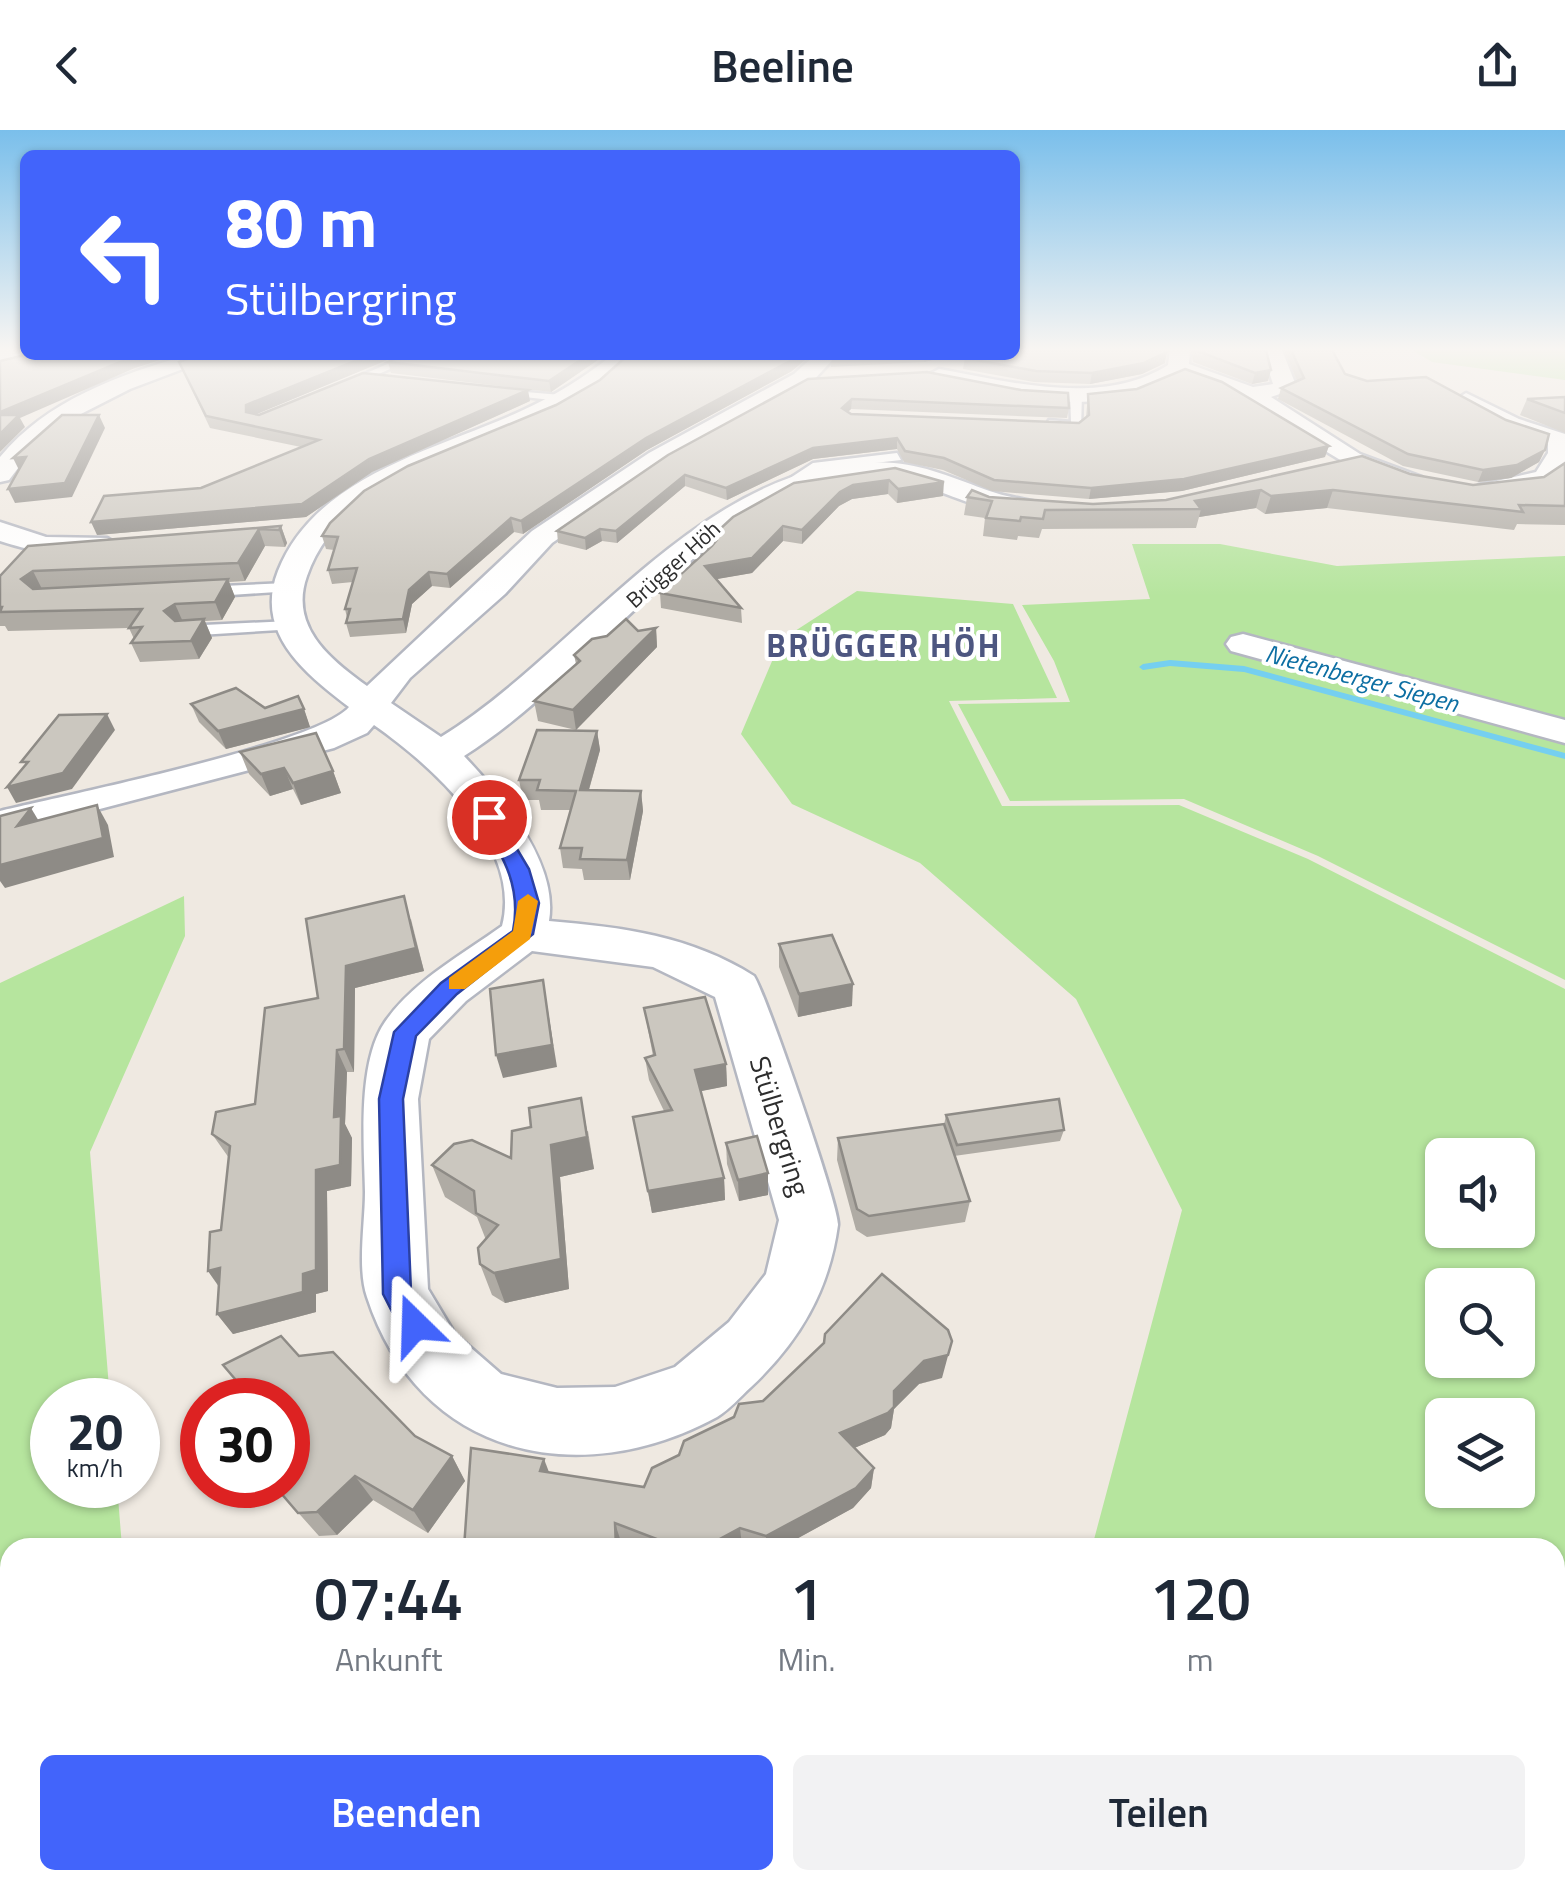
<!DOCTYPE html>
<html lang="de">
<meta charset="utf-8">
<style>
:root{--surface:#fff;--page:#f2f2f3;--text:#1f2937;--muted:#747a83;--accent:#4264fb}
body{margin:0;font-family:"Titillium Web",sans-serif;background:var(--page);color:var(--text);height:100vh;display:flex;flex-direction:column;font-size:38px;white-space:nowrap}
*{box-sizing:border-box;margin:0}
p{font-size:32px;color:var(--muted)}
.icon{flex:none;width:55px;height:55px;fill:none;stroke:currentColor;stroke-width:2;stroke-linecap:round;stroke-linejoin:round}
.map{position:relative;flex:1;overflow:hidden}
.sheet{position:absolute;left:0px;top:1408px;width:1565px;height:352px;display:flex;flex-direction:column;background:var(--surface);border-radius:30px 30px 0 0;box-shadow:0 2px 8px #0004}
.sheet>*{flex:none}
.hud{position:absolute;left:20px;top:20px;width:1000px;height:210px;border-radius:15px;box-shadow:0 2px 8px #0004;background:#4264fb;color:#fff;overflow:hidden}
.controls{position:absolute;left:1425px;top:1008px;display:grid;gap:20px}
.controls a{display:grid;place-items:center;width:110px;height:110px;border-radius:15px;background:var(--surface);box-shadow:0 2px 8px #0004;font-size:50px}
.speed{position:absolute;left:30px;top:1248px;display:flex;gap:20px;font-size:50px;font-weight:700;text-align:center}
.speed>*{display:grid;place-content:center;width:130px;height:130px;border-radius:50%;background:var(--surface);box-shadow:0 2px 8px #0004;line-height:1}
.speed small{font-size:25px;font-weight:400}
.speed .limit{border:15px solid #d22;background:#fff;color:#111}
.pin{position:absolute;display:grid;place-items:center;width:85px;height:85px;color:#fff;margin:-42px;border:5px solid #fff;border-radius:50%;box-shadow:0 2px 10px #0007}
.me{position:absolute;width:110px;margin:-55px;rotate:338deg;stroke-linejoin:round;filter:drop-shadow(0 0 8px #0008)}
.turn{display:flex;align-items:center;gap:35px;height:210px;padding:0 40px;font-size:45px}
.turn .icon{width:130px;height:130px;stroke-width:2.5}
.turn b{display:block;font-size:70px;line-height:85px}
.eta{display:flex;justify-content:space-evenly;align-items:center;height:170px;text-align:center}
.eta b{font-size:60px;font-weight:600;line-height:70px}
.button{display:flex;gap:20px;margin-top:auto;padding:20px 40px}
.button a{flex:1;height:115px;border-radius:15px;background:var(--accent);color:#fff;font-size:40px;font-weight:600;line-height:115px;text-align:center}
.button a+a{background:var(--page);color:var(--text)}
header{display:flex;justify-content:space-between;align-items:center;height:130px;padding:0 40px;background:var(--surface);font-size:45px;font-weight:600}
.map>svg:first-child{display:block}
</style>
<header><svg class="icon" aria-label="back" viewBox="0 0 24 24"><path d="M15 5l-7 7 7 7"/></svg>Beeline<svg class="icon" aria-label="share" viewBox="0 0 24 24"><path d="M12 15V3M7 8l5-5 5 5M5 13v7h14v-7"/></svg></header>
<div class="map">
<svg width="1565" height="1758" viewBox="0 0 1565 1758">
<rect width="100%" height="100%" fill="#efe9e1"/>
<g fill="#b6e59e" fill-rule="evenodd">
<path d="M1412,220h153v30l-133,-18z"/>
<path d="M1132,414h88l117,22 228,-10v424l-247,-124 -134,-57 -174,2 -52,-97 112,-2 -16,-41 -32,-56 128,-6z"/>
<path d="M857,461l156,13 44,94 -108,3 53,105 177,-1 129,54 257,130v899h-1565v-905l184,-87 1,40 -95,216 20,248h-58v85h65l5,62 -112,1v332h1545v-332l-463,-1 90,-337 -106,-211 -156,-136 -128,-59 -51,-70 40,-94zM1518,1025v75h-76v-75zM1518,1155v75h-76v-75zM1518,1285v75h-76v-75z"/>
</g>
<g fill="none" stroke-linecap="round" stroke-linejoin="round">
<path fill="#75cff0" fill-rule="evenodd" d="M1170,530l74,6 321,87v6l-321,-87 -74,-6 -27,4 -4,-3 4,-3z"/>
<defs>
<g id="service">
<path d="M408,225h14l-73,32 -10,-2z"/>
<path d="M492,259l69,6 6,3 -6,3 -65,-7z"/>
<path d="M1076,260l6,3 -1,36 -36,-2 4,-7 22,2 -1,-29z"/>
<path d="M897,323l4,7 -80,9 -34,22 -12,-3 38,-25z"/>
<path d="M286,453l8,5 -2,3 -91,6 -8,-5 8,-5z"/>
<path d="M290,491l6,2v6l-113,7 -8,-5 8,-5z"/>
</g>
<g id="minor">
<path d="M1170,220h20l-1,14 64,23 20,-3 -11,-34h20l15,38 -26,9 89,57 62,23 4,6 -13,8c-87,-22 -146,-95 -232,-116 -69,46 -173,23 -250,5l-3,-5 11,-6c72,13 163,38 229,-4z"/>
<path d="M188,225h32l-90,34 -55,28 -47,38 -19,25 -9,2v-25c47,-57 119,-82 188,-102z"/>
<path d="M612,225h23c-80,99 -284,92 -328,221 -18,50 22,83 60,110l165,-155 117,-78 145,-79 21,-19h22l-27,29 -143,79 -115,80 -47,51 -95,84 -19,25 50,34c142,-87 269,-288 453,-274 36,3 68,19 102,30 15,5 30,6 45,10l4,6c-19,25 -115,-25 -143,-30 -27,-4 -65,1 -90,11 -141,51 -225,188 -348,266 37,39 95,107 85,165 73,6 142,15 205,55 13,21 86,233 84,249 -9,66 -39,117 -87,162 -11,10 -22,23 -34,30 -138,75 -298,40 -350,-120 -10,-29 -2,-74 -2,-105 -1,-49 -8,-129 20,-170 27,-40 78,-68 117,-96 21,-80 -71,-161 -128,-201l-7,8 -33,15 -334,87v-24c61,-15 318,-67 349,-104 -45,-34 -95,-75 -71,-136 38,-96 158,-121 243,-160 33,-15 63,-33 91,-56zM532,821l121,16 62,30 64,223 -13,54 -37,48 -54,45 -60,20 -58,1 -56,-14 -46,-40 -27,-45 -10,-190 11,-60 37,-38z"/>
<path d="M1466,263l53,26 46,15v33l-11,17 -66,15 -9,-2 -4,-6 4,-6 57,-13 12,-19v-9l-45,-15 -45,-24 -3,-5z"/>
<path d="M0,392l46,15 61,1 15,9c-18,23 -98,2 -122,-6z"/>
<path d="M1243,504l322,86v23l-334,-92 -5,-7 5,-7z"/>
</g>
<path id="tertiary" d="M0,220h25v5h9l-34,9z"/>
</defs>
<use href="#service" stroke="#b4b7c1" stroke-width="5"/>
<use href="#minor" stroke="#b4b7c1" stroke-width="5"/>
<use href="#tertiary" stroke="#b4b7c1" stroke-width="5"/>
<use href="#service" fill="#fff" fill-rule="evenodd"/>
<use href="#minor" fill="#fff" fill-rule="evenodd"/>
<use href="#tertiary" fill="#fff" fill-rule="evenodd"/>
</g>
<g fill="#afaba4">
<path d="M1191,220h75l2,31 -16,3 -59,-22z"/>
<path d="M1284,220h48l13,24 200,76 -6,12 -28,16 -33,4 -75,-16 -125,-67 3,-11 16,-7z"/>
<path d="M198,225h201l-143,59 3,1 271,-14 -158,71 -66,45 -209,18 104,-47 100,-41 -91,-19 -31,-66z"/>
<path d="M605,225l-54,37 -160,-19 -3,-11z"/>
<path d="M832,225h121l-29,7 -93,5z"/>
<path d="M960,225h55l150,8 -23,11 -52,10 -56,-2 -71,-13 2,-11z"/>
<path d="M792,241l-145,79 -124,84 -9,-2 -64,56 -18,-2 -20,18 -6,29 -56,4 -4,-14 1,-5 -2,-9 8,-27 -21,2 -4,-14 6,-20 -8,-1 -4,-13 278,-156z"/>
<path d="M808,249l261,29 -2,10 -216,-9 -3,3 3,2 228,9 7,-6 2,-23 237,63 -143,34 -93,8 -97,-8 -49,-21 -39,-8 -7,-13 -84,10 -86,41 -42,-14 -68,57 -15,-2 -16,9 -28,-7 -1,-12z"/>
<path d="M1565,267v36l-45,-18 7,-16z"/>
<path d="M1565,333v62l-48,-1 -3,6 -187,-22 -62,6 -9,-6 -57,9 -3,11 -154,1 -3,9 -21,-2 -1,4 -34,-4 2,-18 -21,-3 3,-18h22l104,7 73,-4 244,-26 63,11 71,-8z"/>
<path d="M895,338l48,28 -46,7 -9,-9 -36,5 -13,7 -37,38 -19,-3 -31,32 -36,6 25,29 1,15 -81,-15 -1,-15 49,-44 -1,-9z"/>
<path d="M281,396l6,17 -2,4 -20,-1 -20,35 -16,1 6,15 -13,23 -17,1 7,17 -13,21 -59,3 -9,-19 3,-4 -5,-11 -121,3 -3,-5h-5v-50l28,-30z"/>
<path d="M656,498l1,19 -81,83 -38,-9 -4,-20 42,-37 -2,-9 64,-24z"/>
<path d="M191,574l113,5 6,18 -84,22 -27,-27z"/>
<path d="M597,601l3,19 -11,40 52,1 2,20 -13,69h-46l-2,-11 -19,-1 -3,-20 11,-38h-30l-2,-10h-16l-4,-20z"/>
<path d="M240,622l93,19 8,22 -40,12 -8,-16 -23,7 -21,-22z"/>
<path d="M411,789l13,52 -69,17 -1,84h-7l-2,52 7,14 -1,48 -24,5 1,100 -12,3v18l-83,22 -16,-20 2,-27 -11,-16 13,-41 8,-72 -17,-24 43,-30 63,-106z"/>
<path d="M779,814l73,62 -54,11 -19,-50z"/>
<path d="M644,878l82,56 1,22 -27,5 24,87 1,22 -73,13 -19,-96 31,-6 -15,-31 -4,-22 8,-2z"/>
<path d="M946,985l118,15 -4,11 -106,15 16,45 -5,21 -98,15 -11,-7 -19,-70 1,-22 106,-13z"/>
<path d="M588,1001l6,38 -34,8 9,112 -64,14 -13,-8 -12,-31 6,-24 -9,-23 -32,-20 -13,-32 79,-7z"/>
<path d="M726,1013l42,30v22l-29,6 -12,-37z"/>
<path d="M299,1226l116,80 37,20 13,25 -37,52 -55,-33 -36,35 -18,1 -42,-47 -40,5 -8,-9h59v-85h-36l-29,-35z"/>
<path d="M942,1248l-23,6 -25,25 -3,19 -6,7 -31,13 20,20 -3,20 -18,20 -73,40h-145l-14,-6v6h-157l85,-76 95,15 35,-32 5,-14z"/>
</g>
<g fill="#8e8b86">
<path d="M1167,222l-2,11 -23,11 -52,10 2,-11z"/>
<path d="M137,225h39l-41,13 -115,50 5,9 -25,25v-40z"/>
<path d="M370,225h29l-149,62 -4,-5v-7z"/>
<path d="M588,225h17l-54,37 -2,-11z"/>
<path d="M798,225h13l-19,16 -145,79 -124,84 -2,-13 125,-83z"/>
<path d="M925,225h28l-29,7z"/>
<path d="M1271,240l-3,11 -16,3 3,-11z"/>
<path d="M528,260l2,11 -158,71 -66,45 -209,18 -6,-13 278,-63z"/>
<path d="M852,269l-1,10 -10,9 1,-10z"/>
<path d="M99,285l6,13 -33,69 -57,6 -7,-14z"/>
<path d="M897,308v11l-84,10 -86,41 -1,-12 87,-40z"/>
<path d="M1329,316l-4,11 -143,34 -93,8 2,-11z"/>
<path d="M1545,320l-6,12 -28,16 -33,4 5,-12z"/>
<path d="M26,327l-6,15 -7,-14z"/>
<path d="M685,345v11l-68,57 -1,-12z"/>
<path d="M889,350l-1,14 -36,5 -13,7 -37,38v-14l38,-38 13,-7z"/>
<path d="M944,352l-1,14 -46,7 1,-14z"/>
<path d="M1261,360l-5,18 -57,9 2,-8 -6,-8z"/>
<path d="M1333,360l-6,18 -62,6 6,-18z"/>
<path d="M511,388l3,14 -64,56 -3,-14z"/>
<path d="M281,396l6,17 -2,4 -6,-17z"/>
<path d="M783,396v15l-31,32 -46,8 -1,-15z"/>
<path d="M259,399l6,17 -20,35 -7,-18z"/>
<path d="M600,399l2,12 -16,9 -1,-12z"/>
<path d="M33,441l9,18 -12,8 -9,-18z"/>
<path d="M429,442l3,14 -20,18 -6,29 -3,-14 6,-29z"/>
<path d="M228,449l7,18 -13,23 -7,-18z"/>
<path d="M175,474l8,18 -12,8 -7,-19z"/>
<path d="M204,489l8,19 -13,21 -8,-18z"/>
<path d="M656,498l1,19 -81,83 -3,-20z"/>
<path d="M304,579l6,18 -3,1 -81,21 -8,-18z"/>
<path d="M107,584l8,16 -43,59 -56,14 -9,-16z"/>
<path d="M597,601l3,19 -17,60 -3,-20z"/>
<path d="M284,638l9,21 -23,7 -9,-22z"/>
<path d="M333,641l8,22 -40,12 -8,-22z"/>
<path d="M641,661l2,20 -13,69 -3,-20z"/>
<path d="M97,675l11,20 6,32 -109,31 -5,-7v-16z"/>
<path d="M31,678l12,20 -26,-2z"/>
<path d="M404,766l20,75 -69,17 -1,84 -10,-23 2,-83z"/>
<path d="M543,850l14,87 -54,11 -7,-23z"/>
<path d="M853,854l-1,22 -54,11 1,-23z"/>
<path d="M337,920l10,22 -2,52 7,14 -1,48 -24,5 1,100 -12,3v18l-83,22 -16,-20 86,-40 13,-104 18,-53z"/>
<path d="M726,934l1,22 -30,6 -2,-22z"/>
<path d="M581,968l13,71 -34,8 9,112 -64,14 -11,-30 57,-128z"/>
<path d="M768,1043v22l-29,6 -1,-21z"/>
<path d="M724,1048l1,22 -73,13 -4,-22z"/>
<path d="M220,1138l3,24 -15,-21z"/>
<path d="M952,1211l-10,37 -23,6 -25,25 -3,19 -6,7 -47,20 2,-22 54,-42 30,-30z"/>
<path d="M452,1326l13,25 -37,52 -15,-23z"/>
<path d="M544,1329l8,21 -12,-9z"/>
<path d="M874,1338l-3,20 -18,20 -73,40h-14v-12z"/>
<path d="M355,1346l18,24 -36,35 -20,-23z"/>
<path d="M615,1393l6,19v6h-5z"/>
<path d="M740,1398l2,18 -2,2h-37z"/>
</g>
<g fill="#cbc7bf" stroke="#8e8b86" stroke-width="2.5">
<path d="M1015,220h152v2l-23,11 -52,10 -56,-2 -72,-13 4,-3h47z"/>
<path d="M1195,220h71l5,20 -16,3z"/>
<path d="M1291,220h41l13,24 22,7 59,-4 80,43 43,14 -4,16 -28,15 -34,5 -75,-16 -127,-66 23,-10z"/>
<path d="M25,225h112l-137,57v-51z"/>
<path d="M198,225h172l-124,50v7l13,3 104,-42 165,17 -159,69 -67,45 -211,18 13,-26 97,-8 118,-48 -113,-24 -27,-54z"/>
<path d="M403,225h185l-39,26 -161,-19z"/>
<path d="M628,225h170l-6,5 -146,78 -125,83 -10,-3 -64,56 -18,-2 -20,18 -6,29 -57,4 4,-14h-5l12,-41 -29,2 10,-33 -16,-1 8,-13 34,-32 44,-25 148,-61 44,-25z"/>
<path d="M1185,239l37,13 107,64 -145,33 -93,9 -97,-8 -50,-22 -39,-7 -8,-13 -84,10 -87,40 -41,-13 -69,56 -16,-2 -15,9 -28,-7 111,-76 140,-76 119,-7 94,18 47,3 1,15 -217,-9 -10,9 9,6 228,9 10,-8 -1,-21 49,-5z"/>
<path d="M1565,267v16l-38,-14z"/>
<path d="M0,285h19l-19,19z"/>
<path d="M62,285h37l-34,68 -57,6 18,-32 -13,1z"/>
<path d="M1362,326l48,18 63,11 71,-8 21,-14v43l-46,-1 4,7 -190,-22 -62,6 -10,-6 -66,11 6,8 -156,1 -2,9 -22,-2 -1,4 -34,-3 6,-17 -25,-4 5,-7 17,7 104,7 73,-4z"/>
<path d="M895,338l49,14 -46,7 -9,-9 -36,5 -13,7 -38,38 -19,-4 -31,32 -47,8 36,42 -81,-15 52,-47 4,-5 -8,-1 25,-23 61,-34z"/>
<path d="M281,396l-2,4 -20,-1 -21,34 -205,8 -12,8 12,10 195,-10 -13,23 -40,2 -11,7 11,10 29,-2 -13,22 -60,2 11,-16 -13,1 13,-19 -142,3 2,-5h-2v-31l28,-30z"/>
<path d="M626,489l12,12 18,-3 -83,82 -39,-9 46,-40 -6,-6 18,-16 15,-3z"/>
<path d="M236,558l29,20 33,-12 6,13 -86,22 -27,-27z"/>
<path d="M107,584l-44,59 -56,14 21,-25h-7l38,-47z"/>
<path d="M537,600l60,1 -17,59 61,1 -14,69 -47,-1 2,-11h-22l16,-57 -39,-1 3,-10h-21z"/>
<path d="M316,603l17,38 -40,12 -9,-15 -23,6 -21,-22z"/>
<path d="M97,675l6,33 -103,27v-49l31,-8 -14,18z"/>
<path d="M404,766l12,52 -70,18 -2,83 -7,1 -3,67 7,-1 -1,49 -24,5v100l-13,4v18l-86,22 3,-46 -12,3 2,-39 11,-2 9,-84 -18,-12 4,-22 39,-8 10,-96 53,-10 -12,-79z"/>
<path d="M832,805l21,49 -54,10 -20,-50z"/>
<path d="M543,850l9,65 -56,10 -6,-66z"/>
<path d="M705,867l21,67 -31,6 29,108 -76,13 -15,-74 39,-7 -27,-52 10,-3 -11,-47z"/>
<path d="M581,968l6,39 -36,8 10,114 -67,14 -14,-9 -2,-16 20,-23 -22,-12 -2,-22 -42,-26 22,-21 18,-4 39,18 1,-27 19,-4 -2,-19z"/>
<path d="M1059,969l5,31 -107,15 -11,-30z"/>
<path d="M944,994l26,77 -101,15 -12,-7 -19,-71z"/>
<path d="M757,1006l11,37 -30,7 -12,-37z"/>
<path d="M882,1144l66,56 4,11 -4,14 -24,6 -30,30v16l-6,6 -48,20 34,35 -18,20 -90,48 -26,-8 -37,20h-23l-65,-25 1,25h-152l7,-100 73,11 -4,12 104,16 8,-19 27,-13 5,-14 50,-24 5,-13 24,-3 61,-58 1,-9z"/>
<path d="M281,1206l18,20 34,-4 82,84 37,20 -39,54 -58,-34 -38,36 -19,1 -24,-28h14v-85h-35l-30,-35z"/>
</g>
<linearGradient id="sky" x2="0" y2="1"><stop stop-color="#7abfeb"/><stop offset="0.47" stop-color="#f8f5f2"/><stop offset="1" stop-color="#f8f5f2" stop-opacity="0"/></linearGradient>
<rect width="1565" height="466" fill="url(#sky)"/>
<path fill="#4264fb" stroke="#2b41a3" stroke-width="2.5" d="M482,683l16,4 31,52 10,34 -6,31 -76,60 -41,42 -13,63 8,193 18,33 -4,10 -10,4 -11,-4 -21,-41 -4,-195 15,-67 47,-49 72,-52c9,-46 -11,-76 -34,-114z"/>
<path fill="#f59e0b" d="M528,764l10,7 -8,38 -65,50h-16v-11l64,-47 5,-30z"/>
<g text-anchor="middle" stroke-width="8" stroke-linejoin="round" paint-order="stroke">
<g font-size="22" fill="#2e2e2e" stroke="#fff">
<text transform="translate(673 434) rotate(-42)" y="8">Brügger Höh</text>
</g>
<g font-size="25" font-style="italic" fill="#0d6fa3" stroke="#fff">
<text transform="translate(1362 548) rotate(15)" y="9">Nietenberger Siepen</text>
</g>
<g font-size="28" fill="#2e2e2e" stroke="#fff">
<text transform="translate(780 996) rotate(73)" y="10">Stülbergring</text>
</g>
<g font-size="32" font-weight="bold" letter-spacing="2.5" fill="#4d5680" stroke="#fff">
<text x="884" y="527">BRÜGGER HÖH</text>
</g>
</g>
</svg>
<div class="controls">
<a><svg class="icon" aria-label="sound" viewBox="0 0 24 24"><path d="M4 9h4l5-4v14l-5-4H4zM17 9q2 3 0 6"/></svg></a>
<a><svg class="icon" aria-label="search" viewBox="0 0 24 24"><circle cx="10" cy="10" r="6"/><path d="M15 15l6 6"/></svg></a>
<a><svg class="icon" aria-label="layers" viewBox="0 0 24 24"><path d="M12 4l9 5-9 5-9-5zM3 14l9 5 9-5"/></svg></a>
</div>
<div class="speed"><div>20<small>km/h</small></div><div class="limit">30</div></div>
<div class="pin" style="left:489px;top:687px;background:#d93025"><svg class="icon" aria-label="arrive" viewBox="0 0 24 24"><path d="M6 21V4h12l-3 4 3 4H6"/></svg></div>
<svg class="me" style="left:415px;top:1195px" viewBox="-20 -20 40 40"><path d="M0-17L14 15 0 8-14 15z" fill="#4264fb" stroke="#fff" stroke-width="4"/></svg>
<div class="hud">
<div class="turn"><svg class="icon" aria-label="left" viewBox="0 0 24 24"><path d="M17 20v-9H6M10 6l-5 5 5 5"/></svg><div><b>80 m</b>Stülbergring</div></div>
</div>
<section class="sheet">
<div class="eta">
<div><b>07:44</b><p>Ankunft</p></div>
<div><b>1</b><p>Min.</p></div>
<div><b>120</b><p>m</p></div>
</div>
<div class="button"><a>Beenden</a><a>Teilen</a></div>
</section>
</div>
